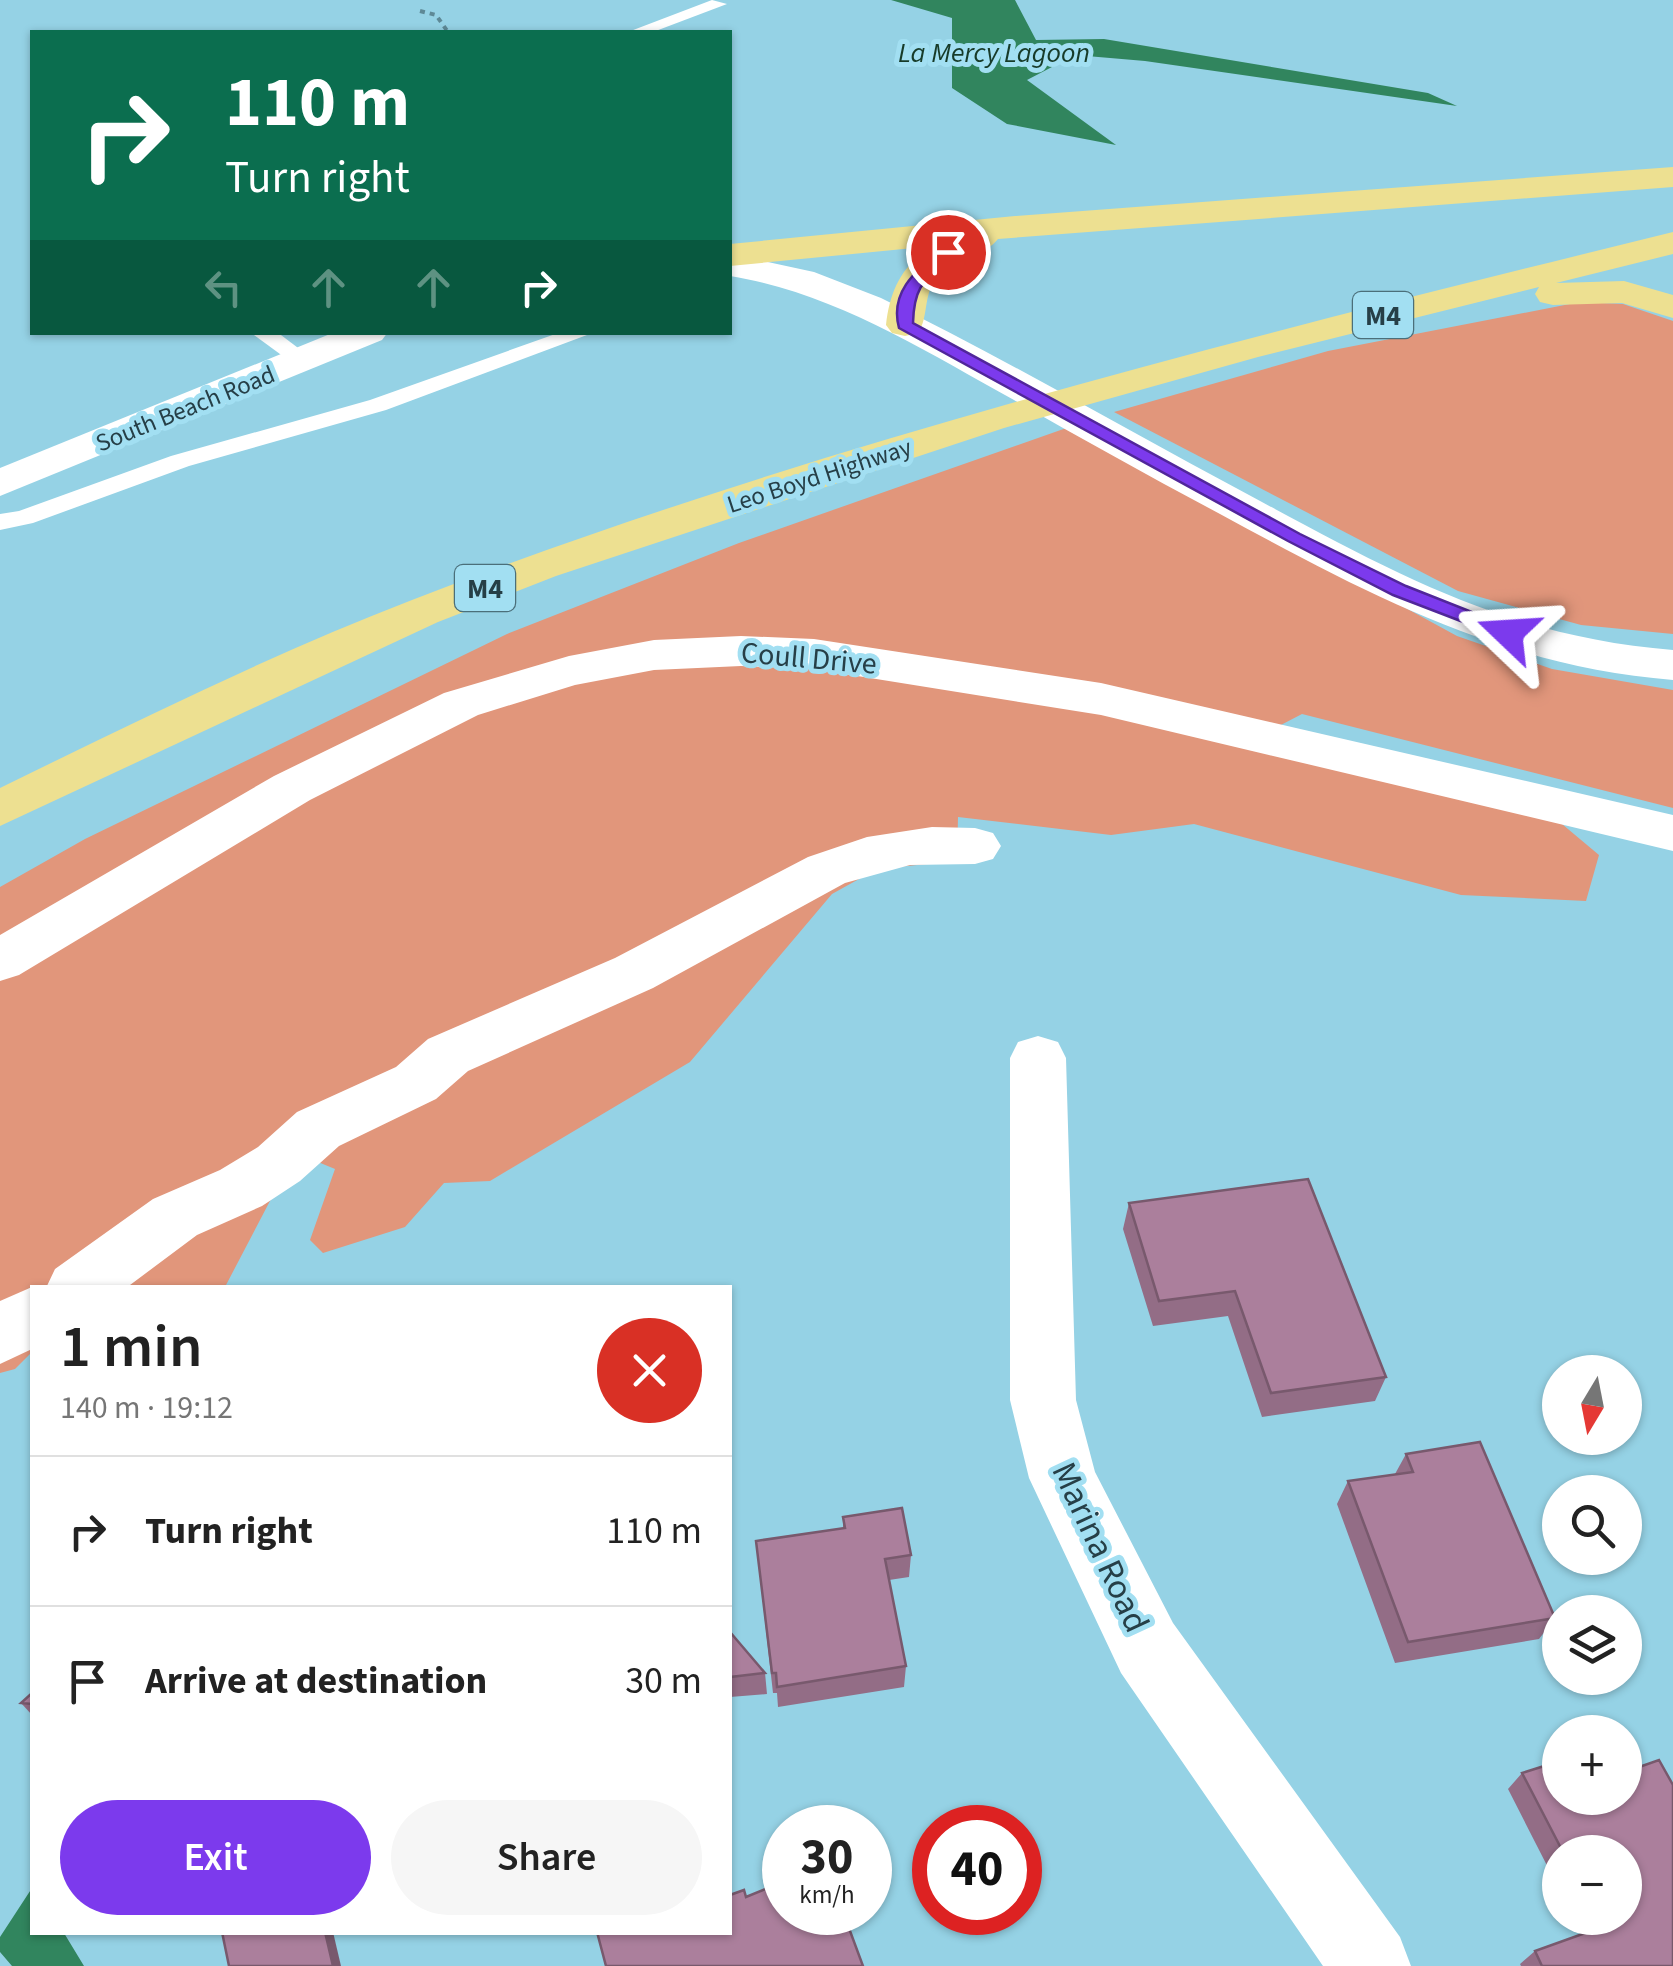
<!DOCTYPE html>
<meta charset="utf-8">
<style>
:root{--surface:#fff;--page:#f6f6f6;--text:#222;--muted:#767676;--line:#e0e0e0;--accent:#7c3aed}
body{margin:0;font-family:"Source Sans 3",sans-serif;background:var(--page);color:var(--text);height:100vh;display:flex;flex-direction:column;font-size:38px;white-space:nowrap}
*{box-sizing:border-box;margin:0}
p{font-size:32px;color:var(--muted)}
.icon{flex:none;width:55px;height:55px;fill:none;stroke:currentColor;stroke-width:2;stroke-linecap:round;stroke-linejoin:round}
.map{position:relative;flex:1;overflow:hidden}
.drawer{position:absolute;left:30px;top:1285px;width:702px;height:650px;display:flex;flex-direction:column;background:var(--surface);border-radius:0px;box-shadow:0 2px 8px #0004}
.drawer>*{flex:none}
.guide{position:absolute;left:30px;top:30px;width:702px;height:305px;border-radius:0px;box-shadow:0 2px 8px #0004;background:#0b6e4f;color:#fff;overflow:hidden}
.needle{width:65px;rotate:190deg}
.fabs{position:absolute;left:1542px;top:1355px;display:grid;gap:20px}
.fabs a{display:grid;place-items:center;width:100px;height:100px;border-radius:50%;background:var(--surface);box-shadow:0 2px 8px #0004;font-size:50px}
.speed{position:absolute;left:762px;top:1805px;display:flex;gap:20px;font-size:50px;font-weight:700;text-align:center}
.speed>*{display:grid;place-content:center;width:130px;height:130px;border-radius:50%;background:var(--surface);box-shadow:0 2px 8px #0004;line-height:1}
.speed small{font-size:25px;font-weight:400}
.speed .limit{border:15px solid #d22;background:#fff;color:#111}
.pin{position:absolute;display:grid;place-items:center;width:85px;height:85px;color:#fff;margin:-42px;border:5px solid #fff;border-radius:50%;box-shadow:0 2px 10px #0007}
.me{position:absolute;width:110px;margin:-55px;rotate:290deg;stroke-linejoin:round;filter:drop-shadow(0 0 8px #0008)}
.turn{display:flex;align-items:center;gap:35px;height:210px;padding:0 30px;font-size:45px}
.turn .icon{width:130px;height:130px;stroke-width:2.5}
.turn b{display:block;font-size:70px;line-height:85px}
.lanes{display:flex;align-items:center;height:95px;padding:0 30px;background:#0003;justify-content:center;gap:50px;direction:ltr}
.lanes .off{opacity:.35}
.round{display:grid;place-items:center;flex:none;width:105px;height:105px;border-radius:52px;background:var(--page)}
.overview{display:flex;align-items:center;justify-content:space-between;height:170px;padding:0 30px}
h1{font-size:60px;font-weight:600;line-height:75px}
.button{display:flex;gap:20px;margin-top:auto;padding:20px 30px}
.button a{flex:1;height:115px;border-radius:60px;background:var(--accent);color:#fff;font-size:40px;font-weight:600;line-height:115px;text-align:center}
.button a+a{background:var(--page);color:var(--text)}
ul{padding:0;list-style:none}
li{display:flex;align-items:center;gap:30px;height:150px;padding:0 30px;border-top:2px solid var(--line)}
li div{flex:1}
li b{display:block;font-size:38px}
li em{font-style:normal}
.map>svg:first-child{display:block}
</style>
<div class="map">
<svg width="1673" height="1966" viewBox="0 0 1673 1966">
<rect width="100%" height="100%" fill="#95d2e5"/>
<g fill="#e1967b">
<path d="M1580,302l43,2 50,17v313l-92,-9 -123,-34 -344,-179 214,-61z"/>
<path d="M1072,426l385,210 95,33 121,21v118l-371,-94 -25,13 279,92 43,36 -13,46 -125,-6 -267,-71 -83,11 -153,-18 -1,44 -80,8 -45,25 -142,168 -200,119 -46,2 -39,44 -82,26 -13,-13 25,-71 -17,-7 -47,37 -46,88 -193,1v64l-17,17 -15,4v-486l85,-48 422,-205 232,-91z"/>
</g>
<g fill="#31855e">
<path d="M891,0h124l21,40 68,-1 324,54 29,13 -312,-45 -70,-6 -48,25 89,65 -109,-21 -55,-36v-70z"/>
<path d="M32,1888v44l32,1 20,33h-72l-12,-14v-15z"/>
</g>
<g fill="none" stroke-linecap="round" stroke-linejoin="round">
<path stroke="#5e8996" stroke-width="4" stroke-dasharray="5 5" stroke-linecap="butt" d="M420,11l16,4 12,17"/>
<g fill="#fff" fill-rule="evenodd">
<path d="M712,0l15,4 -74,28h-25z"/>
<path d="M250,332h27l37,28 -3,5h-16z"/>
<path d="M561,332h34l-209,78 -197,56 -156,57 -33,7v-16l19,-3 152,-55 199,-56z"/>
</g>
<g fill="#fff" fill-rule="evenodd">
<path d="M741,636l73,3 287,44 572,132v36l-572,-136 -287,-46 -73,-3 -87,4 -79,15 -97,30 -168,85 -291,175 -19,6v-46l274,-159 170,-83 125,-37 85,-16z"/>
<path d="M932,827l43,1 18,5 8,13 -8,13 -18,5 -65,1 -65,18 -192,105 -185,83 -32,28 -97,47 -39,35 -38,25 -65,29 -71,53h-80l9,-19 98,-70 67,-29 38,-23 39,-35 99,-45 32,-28 187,-81 193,-101 59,-20z"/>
<path d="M1038,1036l20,6 8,16 10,342 19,72 78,151 227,314 11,29h-88l-202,-293 -92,-195 -19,-78v-342l8,-16z"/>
<path d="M32,1287v62l-32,15v-63z"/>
</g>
<g fill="#fff" fill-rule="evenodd">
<path d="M730,254l84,18 67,26c125,61 245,132 368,197 143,77 258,142 424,155v30c-172,-14 -304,-85 -453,-166 -69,-37 -138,-75 -206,-114 -91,-50 -180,-107 -284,-124z"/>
<path d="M335,332h53l-6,8 -382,156v-28z"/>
</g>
<g fill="#ede091" fill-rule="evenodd">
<path d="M1673,167v20l-675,52c-15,19 -46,19 -62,40 -13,16 -7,38 -18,54l-13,3 -13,-3 -6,-8c4,-35 16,-61 48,-79l-204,20v-22l285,-28z"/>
<path d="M1673,232v22l-117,29 68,-2 49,14v23l-51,-15 -69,2 -13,-3 -5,-8 4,-7 -281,70 -254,71 -448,148 -118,46 -438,204v-38c135,-66 272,-134 412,-188 410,-158 835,-263 1261,-368z"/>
</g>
</g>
<g fill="#936d86">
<path d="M1129,1203l257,174 -11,24 -113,16 -34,-101 -75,10 -30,-97z"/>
<path d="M1406,1454l149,164 -16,21 -144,24 -58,-159 11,-23 47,-7z"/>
<path d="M843,1517l68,38 -2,22 -20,3 17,86 -2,21 -126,20 -1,-14h-4l-17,-152 87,-12z"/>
<path d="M730,1632l35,41 2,21 -37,3z"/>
<path d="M32,1693v22l-11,-12z"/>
<path d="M1659,1760l14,25v181h-152l-1,-2 15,-13 47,-17 -8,-16h51v-66h-65v39l-52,-102 14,-16 38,-12v37h65v-26z"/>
</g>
<path fill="#78596d" d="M325,1932h8l8,34h-8z"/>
<g fill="#ab7f9c" stroke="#78596d" stroke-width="2.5">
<path d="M1308,1179l78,198 -115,16 -36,-102 -76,10 -30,-98z"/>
<path d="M1480,1442l75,176 -147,24 -60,-161 65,-9 -7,-18z"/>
<path d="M902,1508l9,47 -26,4 21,107 -129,21 -1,-14h-4l-16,-132 89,-13 -2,-11z"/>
<path d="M730,1632l35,41 -35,4z"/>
<path d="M32,1693v11l-11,-1z"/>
<path d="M1659,1760l14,25v181h-131l-7,-15 67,-24 -5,-9h28v-66h-62l-41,-79 38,-12v37h65v-26z"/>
<path d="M785,1881v31h58l20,54h-257l-9,-34h133v-37l14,-5 2,7z"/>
<path d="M222,1932h103l8,34h-104z"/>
</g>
<path fill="#7c3aed" stroke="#51269a" stroke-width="2.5" d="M943,248l13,4c-27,27 -42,28 -43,71l387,211 106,52 109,43v8h-13l-109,-42 -105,-54 -389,-213c-10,-37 18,-58 44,-80z"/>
<g text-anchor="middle" stroke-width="10" stroke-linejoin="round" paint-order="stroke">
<g font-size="25" fill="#263f47" stroke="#a2dff2">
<text transform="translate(185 408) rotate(-22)" y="9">South Beach Road</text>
<text transform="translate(819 475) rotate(-18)" y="9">Leo Boyd Highway</text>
</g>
<g font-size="28" font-style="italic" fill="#173b29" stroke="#a2dff2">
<text x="994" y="62">La Mercy Lagoon</text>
</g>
<g fill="#a2dff2" stroke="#4b6f7a" stroke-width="2.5">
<rect x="1353" y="292" width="60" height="46" rx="8"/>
<rect x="455" y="565" width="60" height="46" rx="8"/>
</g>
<g font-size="28" font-weight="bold" fill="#263f47">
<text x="1383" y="325">M4</text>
<text x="485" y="598">M4</text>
</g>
<g font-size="30" fill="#263f47" stroke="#a2dff2">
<text transform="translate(809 658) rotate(5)" y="10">Coull Drive</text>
</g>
<g font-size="35" fill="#263f47" stroke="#a2dff2">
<text transform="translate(1101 1547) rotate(65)" y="12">Marina Road</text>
</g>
</g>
</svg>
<div class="fabs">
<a><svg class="needle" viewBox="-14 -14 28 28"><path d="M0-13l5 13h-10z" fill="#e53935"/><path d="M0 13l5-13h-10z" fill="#767676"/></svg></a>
<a><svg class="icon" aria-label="search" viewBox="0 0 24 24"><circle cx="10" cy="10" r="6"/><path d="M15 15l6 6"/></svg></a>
<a><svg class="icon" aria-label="layers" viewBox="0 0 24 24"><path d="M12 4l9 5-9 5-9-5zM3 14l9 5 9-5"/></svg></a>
<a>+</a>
<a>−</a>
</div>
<div class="speed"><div>30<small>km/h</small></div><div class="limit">40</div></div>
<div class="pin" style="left:948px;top:252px;background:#d93025"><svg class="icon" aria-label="arrive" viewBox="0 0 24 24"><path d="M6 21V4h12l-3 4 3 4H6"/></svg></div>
<svg class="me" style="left:1508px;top:633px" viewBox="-20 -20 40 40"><path d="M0-17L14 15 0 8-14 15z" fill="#7c3aed" stroke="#fff" stroke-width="4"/></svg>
<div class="guide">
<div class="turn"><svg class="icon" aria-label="right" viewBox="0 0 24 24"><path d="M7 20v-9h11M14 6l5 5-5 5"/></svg><div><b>110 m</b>Turn right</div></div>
<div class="lanes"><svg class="icon off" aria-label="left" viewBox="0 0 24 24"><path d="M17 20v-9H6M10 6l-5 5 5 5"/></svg><svg class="icon off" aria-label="ahead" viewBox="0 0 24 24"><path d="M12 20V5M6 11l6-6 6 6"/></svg><svg class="icon off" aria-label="ahead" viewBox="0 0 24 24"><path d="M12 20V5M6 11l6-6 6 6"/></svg><svg class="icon" aria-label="right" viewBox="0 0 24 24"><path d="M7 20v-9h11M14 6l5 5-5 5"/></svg></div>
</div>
<section class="drawer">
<div class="overview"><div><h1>1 min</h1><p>140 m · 19:12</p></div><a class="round" style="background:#d93025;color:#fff"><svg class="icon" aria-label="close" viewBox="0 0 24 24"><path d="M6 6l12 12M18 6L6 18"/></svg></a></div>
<ul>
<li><svg class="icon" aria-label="right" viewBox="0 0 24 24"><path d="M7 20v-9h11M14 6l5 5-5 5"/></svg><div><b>Turn right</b></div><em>110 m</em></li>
<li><svg class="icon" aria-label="arrive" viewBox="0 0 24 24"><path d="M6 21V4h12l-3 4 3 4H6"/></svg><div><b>Arrive at destination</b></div><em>30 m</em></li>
</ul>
<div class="button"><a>Exit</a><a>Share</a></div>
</section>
</div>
